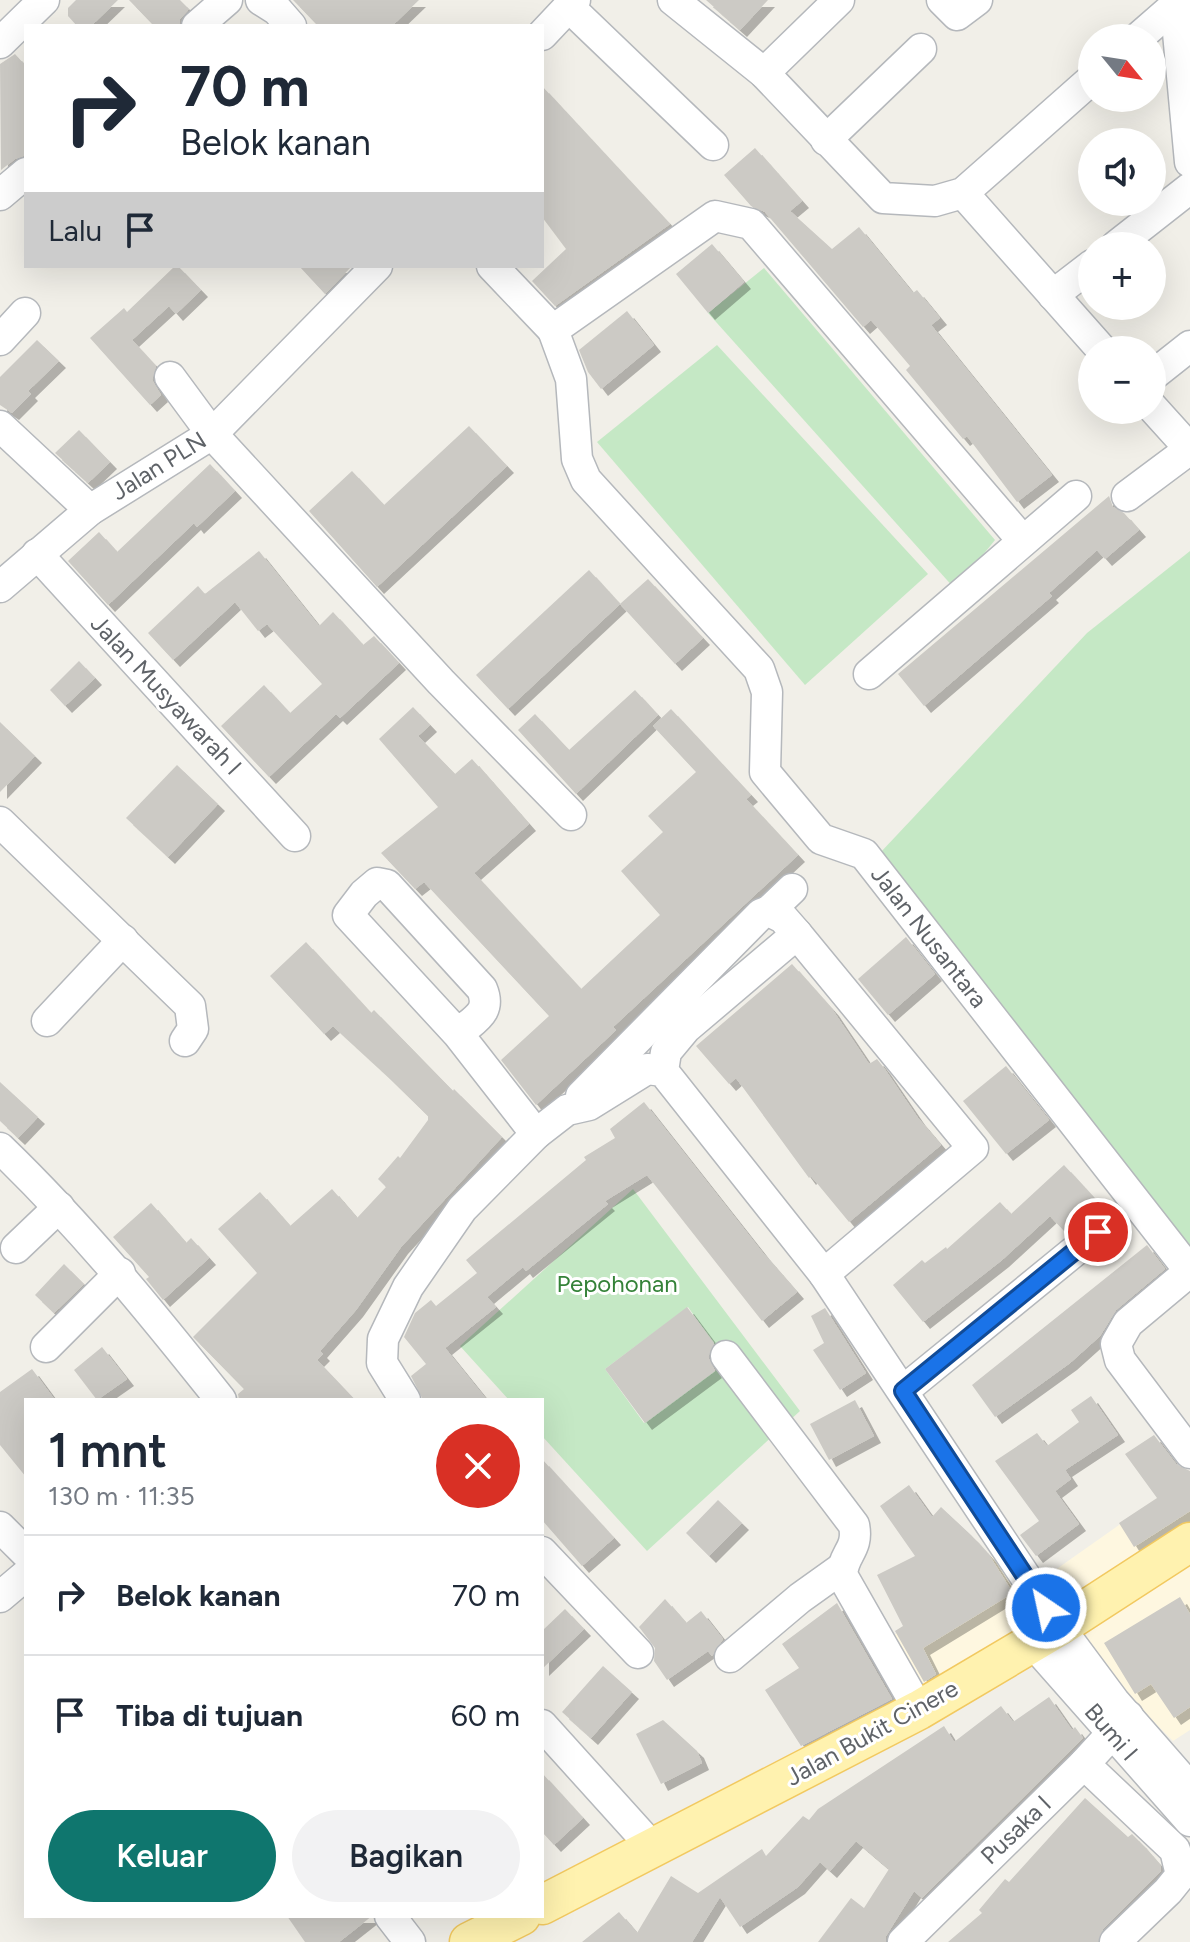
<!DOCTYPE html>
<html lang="id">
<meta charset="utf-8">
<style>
:root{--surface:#fff;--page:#f2f2f3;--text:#1f2937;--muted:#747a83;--line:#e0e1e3;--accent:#0f766e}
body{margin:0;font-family:Figtree,sans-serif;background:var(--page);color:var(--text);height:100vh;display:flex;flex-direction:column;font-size:30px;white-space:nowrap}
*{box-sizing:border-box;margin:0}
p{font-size:26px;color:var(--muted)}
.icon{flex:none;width:44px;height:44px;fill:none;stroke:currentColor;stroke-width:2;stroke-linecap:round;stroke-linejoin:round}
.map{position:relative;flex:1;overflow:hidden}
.panel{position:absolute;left:24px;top:1398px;width:520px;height:520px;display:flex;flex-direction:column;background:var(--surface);border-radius:0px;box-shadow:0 8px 32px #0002}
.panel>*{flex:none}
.hud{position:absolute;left:24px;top:24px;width:520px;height:244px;border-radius:0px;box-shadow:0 8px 32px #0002;background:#fff;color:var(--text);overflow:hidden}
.needle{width:52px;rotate:120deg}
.tools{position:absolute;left:1078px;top:24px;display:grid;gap:16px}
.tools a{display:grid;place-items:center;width:88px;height:88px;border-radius:50%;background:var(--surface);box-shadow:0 8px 32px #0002;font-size:40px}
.pin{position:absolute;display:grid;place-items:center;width:68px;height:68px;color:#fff;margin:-34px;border:4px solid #fff;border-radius:50%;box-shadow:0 2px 8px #0007}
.me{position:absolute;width:88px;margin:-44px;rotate:326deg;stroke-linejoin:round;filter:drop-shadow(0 0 6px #0008)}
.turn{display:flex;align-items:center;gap:28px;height:168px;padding:0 24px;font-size:36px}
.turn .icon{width:104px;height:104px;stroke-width:2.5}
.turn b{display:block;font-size:56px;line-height:68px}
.then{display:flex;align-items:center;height:76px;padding:0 24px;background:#0003;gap:16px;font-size:30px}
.round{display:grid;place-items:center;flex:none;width:84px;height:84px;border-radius:42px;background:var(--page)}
.summary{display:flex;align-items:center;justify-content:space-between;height:136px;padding:0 24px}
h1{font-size:48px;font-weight:600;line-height:60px}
.action{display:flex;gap:16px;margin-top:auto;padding:16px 24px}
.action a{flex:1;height:92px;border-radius:48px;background:var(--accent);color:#fff;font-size:32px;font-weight:600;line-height:92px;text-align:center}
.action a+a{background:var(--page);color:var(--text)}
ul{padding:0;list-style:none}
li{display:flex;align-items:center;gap:24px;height:120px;padding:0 24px;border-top:2px solid var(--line)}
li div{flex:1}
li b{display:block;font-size:30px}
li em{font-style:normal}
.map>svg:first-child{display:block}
</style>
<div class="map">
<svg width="1190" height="1942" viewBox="0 0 1190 1942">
<defs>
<filter id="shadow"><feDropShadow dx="7" dy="7" stdDeviation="0" flood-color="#0004"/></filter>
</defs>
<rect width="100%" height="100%" fill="#f1efe8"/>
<path fill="#fef7e0" d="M1190,1475v255l-17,11 -106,-106 -146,83 -39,-73 129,-104 30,39z"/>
<g fill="#c5e8c5" fill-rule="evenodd">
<path d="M764,268l231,272 -40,49 -247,-276z"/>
<path d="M717,345l211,229 -123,111 -208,-243z"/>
<path d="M1190,551v712l-310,-410 207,-220z"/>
<path d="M633,1189l167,222 -153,140 -105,-115v-36h-33l-49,-54zM688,1307l39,55 -83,61 -39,-54z"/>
</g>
<g fill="#cccac5" filter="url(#shadow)">
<path d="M76,0h42l-27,26h-14l-9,-10v-8z"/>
<path d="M129,0h51l9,9 -9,10 -1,7h-25z"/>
<path d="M293,0h126l-27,26h-74z"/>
<path d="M706,0h62l-28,30z"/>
<path d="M15,54l11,12v89l-11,4 -14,11 -1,-106z"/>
<path d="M542,86l128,138 -115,82 -23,-25 34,-32 -24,-32z"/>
<path d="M755,148l47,53 -12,10 42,38 27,-22 54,66 4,-3 23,28 -9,7 121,150 -35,27 -50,-66 -4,3 -57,-69 4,-4 -39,-46 -8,7 -98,-115 -14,-6 -27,-31z"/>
<path d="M712,244l32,38 -36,31 -32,-39z"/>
<path d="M175,266h3l23,24 -25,24 -7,-8 -37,34 24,26 -4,14 9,15 -11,10 -60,-67 34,-30 3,4z"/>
<path d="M299,266h53l-27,28z"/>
<path d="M627,311l27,34 -53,44 -13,-17 -9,-22z"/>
<path d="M37,340l22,21 -31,30 3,3 -19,19 -12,-8v-28z"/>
<path d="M469,426l38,40 -130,121 -68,-76 43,-40 32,34z"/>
<path d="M79,430l31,32 -22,21 -33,-30z"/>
<path d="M210,464l25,27 -38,36 -3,-4 -86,82 -40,-44 31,-29 18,20z"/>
<path d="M1109,496l4,11 11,6 15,17 -34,29 -8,-9 -48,43 3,3 -128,110 -26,-32z"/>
<path d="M259,551l60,75 14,-14 30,33 11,-9 25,27 -59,55 -4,-4 -67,63 -48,-51 43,-41 26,28 32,-29 -55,-60 -9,7 -23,-29 -62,58 -25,-27 50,-47 7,8z"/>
<path d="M589,570l31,34 -112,105 -32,-34z"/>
<path d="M648,579l55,59 -28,26 -55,-60z"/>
<path d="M79,661l16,17 -30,28 -15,-16z"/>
<path d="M635,690l23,25 -82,79 -58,-64 17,-16 34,36z"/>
<path d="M413,707l17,18 -12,11 37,38 17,-15 57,65 -55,49 107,116 79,-74 -39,-44 42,-39 -15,-16 48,-44 -43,-46 18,-17 80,86 -5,4 52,56 -185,172 3,3 -80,75 -35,-45 48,-44 -125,-134 -9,7 -34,-36 57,-46 -59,-68z"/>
<path d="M0,722l35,34 -35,36z"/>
<path d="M177,765l41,39 -50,53 -42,-39z"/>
<path d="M906,937l29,37 -47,41 -30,-36z"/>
<path d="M306,942l65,71 3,-3 79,81 1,-2 48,48 -101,110 -45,63 -36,41 3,3 -6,6 38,40h-116l-1,-6 6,-5 -51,-52 64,-64 -39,-44 42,-37 30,34 42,-37 25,29 29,-31 -8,-8 20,-23 2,2 28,-38v-4l-45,-44 -50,-46 -9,8 -54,-58z"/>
<path d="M792,964l40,45 37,55 8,-5 7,9 34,50 23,27 -92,77 -38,-46 -2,2 -73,-100 -7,6 -33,-38z"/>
<path d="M1006,1066l43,54 -43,34 -43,-53z"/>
<path d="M0,1082l38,35 -20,21 -18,-17z"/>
<path d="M644,1102l119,151 34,39 -35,29 -115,-146 -42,26 3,3 -32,26 -50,41 -3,-4 -36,30 9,10 -51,41 42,52h-64l-12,-24 15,-12 -22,-27 11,-24 16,-13 5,6 41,-33 -11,-13 120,-100 -2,-3 31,-19 -5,-9z"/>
<path d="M1064,1165l34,37 -33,30 -15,-16 -48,44 -79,62 -30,-37 29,-25 3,3 21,-16 1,2 53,-47 11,12z"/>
<path d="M151,1203l35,40 5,-5 18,20 -46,42 -17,-21 3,-2 -36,-40z"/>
<path d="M1147,1245l18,24 -49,41 -16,26 -30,27 -75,54 -23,-32z"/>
<path d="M64,1264l20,20 -30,29 -19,-18z"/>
<path d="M687,1307l27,36 -6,14 7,14 -70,52 -40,-54z"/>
<path d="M825,1308l41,65 -26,17 -27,-40 11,-7 -13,-27z"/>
<path d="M102,1347l25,32 -30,21 -23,-30z"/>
<path d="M32,1369l23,31h-29v77l-26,-32v-53z"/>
<path d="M1091,1396l27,39 -53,35 6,9 -16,12 24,33 -43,32 -16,-21 19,-14 -44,-60 42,-28 10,13 32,-24 -8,-12z"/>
<path d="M855,1400l19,36 -45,24 -19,-36z"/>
<path d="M1154,1435l22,29 14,7v40l-56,36 -15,-24 38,-25 -32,-44z"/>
<path d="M542,1459l72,79 -32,28 -40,-46z"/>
<path d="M909,1485l23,32 9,-10 30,28 18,20 24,38 -90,55 13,26 -12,8 -29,-51 8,-5 -26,-51 38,-19 -35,-50z"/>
<path d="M718,1500l24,23 -33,33 -23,-23z"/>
<path d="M1180,1597l10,17v93l-16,11 -23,-34 -16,10 -31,-51z"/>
<path d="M665,1599l21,24 15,-12 22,28 -11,17 -4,-5 -41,29 -13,-19 1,-13 -16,-21z"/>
<path d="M837,1603l55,96 -91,47 -36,-56 34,-22 -17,-24z"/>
<path d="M565,1609l19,20 -42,40v-38z"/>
<path d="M603,1666l29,26 -41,46 -29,-26z"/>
<path d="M1049,1697l23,33 3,-3 8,11 -161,160 -8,-7 -28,45v6h-68l33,-44 13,10 25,-39 -33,-28 -26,30 -10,-9 -22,25 -58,40 -20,-30 -28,45h-110l37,-30 18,21 34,-57 27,17 64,-44 4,7 37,-40 6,4 9,-11 126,-83 10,16 47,-36 12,16z"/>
<path d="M663,1720l34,31 5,12 -41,21 -25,-50z"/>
<path d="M542,1773l41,45 -29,27 -12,-13z"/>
<path d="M1085,1798l43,39 4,-3 7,7 21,24 1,6 -58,58 -5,13h-150l34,-29 -3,-3 26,-31 4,3z"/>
<path d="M287,1916h85l-33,26h-34z"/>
</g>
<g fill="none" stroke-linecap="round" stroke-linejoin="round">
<defs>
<g id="minor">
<path d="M261,0l16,10 14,16"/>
<path d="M673,0l91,73 119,125 52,3 28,-8 129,-114"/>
<path d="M942,0l15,15 20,-15"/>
<path d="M1175,0l15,162"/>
<path d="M569,7l144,138"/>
<path d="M197,26l30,-26"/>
<path d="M542,35l33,-35"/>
<path d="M1138,38l39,-34"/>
<path d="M0,43l44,-43"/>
<path d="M764,73l75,-73"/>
<path d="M826,140l95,-91"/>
<path d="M963,193l139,157"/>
<path d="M0,195l26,-22"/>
<path d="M1116,246l74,-58"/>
<path d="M492,266l61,64 162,-114 36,8 272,317"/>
<path d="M1053,295l39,-30"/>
<path d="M553,330l18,49 6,80 9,21 173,189 8,23 -2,80 56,67 43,15 321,411 -2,12 -55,46 -12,21 4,16 70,93"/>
<path d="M0,340l25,-27"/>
<path d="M1152,376l38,-30"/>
<path d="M170,377l42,57 229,248 130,133"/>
<path d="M1152,407l38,42"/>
<path d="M0,426l90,84"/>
<path d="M1127,496l63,-47"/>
<path d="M37,554l258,282"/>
<path d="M0,587l90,-77 122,-76 165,-168"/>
<path d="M869,674l207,-178"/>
<path d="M0,822l190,184 3,23 -8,12"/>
<path d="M769,911l23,-22"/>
<path d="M47,1021l76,-81"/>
<path d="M458,1034c16,-15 34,-21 24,-45l-95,-104 -10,-2 -13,11 -16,21 110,119 78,100"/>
<path d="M581,1096l180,-182 8,-3 14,7 14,16"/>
<path d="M0,1148c82,79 151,164 221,252"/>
<path d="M16,1248l43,-41"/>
<path d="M824,1274l235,353 55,74 76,87"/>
<path d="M46,1347l74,-74"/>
<path d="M726,1356l128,169c5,25 -11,28 -12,50l77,135"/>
<path d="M903,1391l195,-159"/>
<path d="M405,1400l-23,-37 1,-24 25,-52 54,-78 74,-75 31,-24 22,-5 58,-36 16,2 161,203 149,-126 -176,-214 -111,94 -20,24 -3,19"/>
<path d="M0,1527l26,26"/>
<path d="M542,1552l96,101"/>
<path d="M0,1597l26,-22"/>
<path d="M1032,1642l158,179"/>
<path d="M730,1657l70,-59 42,-30"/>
<path d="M542,1725l112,124"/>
<path d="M1084,1764l91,86 6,25 -13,16 -53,51"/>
<path d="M390,1916l20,26"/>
<path d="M903,1942l181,-178 44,-48"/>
</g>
<g id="major">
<path d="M542,1905l377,-195 140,-83 131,-85"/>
<path d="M469,1942l52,-26"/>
</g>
</defs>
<use href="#minor" stroke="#b5b8bc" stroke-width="33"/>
<use href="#major" stroke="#f2c960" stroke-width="41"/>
<use href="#minor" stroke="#fff" stroke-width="30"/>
<use href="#major" stroke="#fff2af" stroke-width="38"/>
</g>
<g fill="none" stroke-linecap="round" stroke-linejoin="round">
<defs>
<path id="route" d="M1046,1608l-143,-217 195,-159"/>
</defs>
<use href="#route" stroke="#114b97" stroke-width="20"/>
<use href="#route" stroke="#1a73e8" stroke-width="14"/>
</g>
<g text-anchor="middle" stroke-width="6" stroke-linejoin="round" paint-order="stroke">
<g font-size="24" fill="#5f6368" stroke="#fff">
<text transform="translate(159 466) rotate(-32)" y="8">Jalan PLN</text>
<text transform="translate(166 695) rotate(47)" y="8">Jalan Musyawarah I</text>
<text transform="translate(929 937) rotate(52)" y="8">Jalan Nusantara</text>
<text transform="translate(1111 1732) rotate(49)" y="8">Bumi I</text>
<text transform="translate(872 1733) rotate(-29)" y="8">Jalan Bukit Cinere</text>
<text transform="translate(1016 1830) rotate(-44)" y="8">Pusaka I</text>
</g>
<g font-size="24" fill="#348238" stroke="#fff">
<text x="617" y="1292">Pepohonan</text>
</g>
</g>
</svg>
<div class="tools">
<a><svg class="needle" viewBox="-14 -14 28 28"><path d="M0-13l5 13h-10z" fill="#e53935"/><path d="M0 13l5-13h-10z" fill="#747a83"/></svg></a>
<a><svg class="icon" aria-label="sound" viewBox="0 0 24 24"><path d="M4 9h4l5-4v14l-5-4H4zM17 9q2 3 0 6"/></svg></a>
<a>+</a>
<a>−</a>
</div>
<div class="pin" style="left:1098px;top:1232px;background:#d93025"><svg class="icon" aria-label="arrive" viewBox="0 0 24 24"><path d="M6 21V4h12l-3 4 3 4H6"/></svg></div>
<svg class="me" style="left:1046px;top:1608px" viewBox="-20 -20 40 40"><circle r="17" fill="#1a73e8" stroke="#fff" stroke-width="3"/><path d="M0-11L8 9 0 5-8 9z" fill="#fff"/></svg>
<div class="hud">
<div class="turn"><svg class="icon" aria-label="right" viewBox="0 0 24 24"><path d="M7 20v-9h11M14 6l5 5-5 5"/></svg><div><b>70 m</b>Belok kanan</div></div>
<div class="then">Lalu<svg class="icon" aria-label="arrive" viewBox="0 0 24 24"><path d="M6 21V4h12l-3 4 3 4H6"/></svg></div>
</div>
<section class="panel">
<div class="summary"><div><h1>1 mnt</h1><p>130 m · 11:35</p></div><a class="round" style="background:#d93025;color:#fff"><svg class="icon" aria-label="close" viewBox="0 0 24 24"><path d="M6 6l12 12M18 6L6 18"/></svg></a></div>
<ul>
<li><svg class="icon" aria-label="right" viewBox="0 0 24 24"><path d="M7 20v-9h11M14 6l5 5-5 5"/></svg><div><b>Belok kanan</b></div><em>70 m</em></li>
<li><svg class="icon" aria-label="arrive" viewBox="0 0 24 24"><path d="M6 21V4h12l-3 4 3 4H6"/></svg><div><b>Tiba di tujuan</b></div><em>60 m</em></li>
</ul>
<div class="action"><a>Keluar</a><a>Bagikan</a></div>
</section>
</div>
